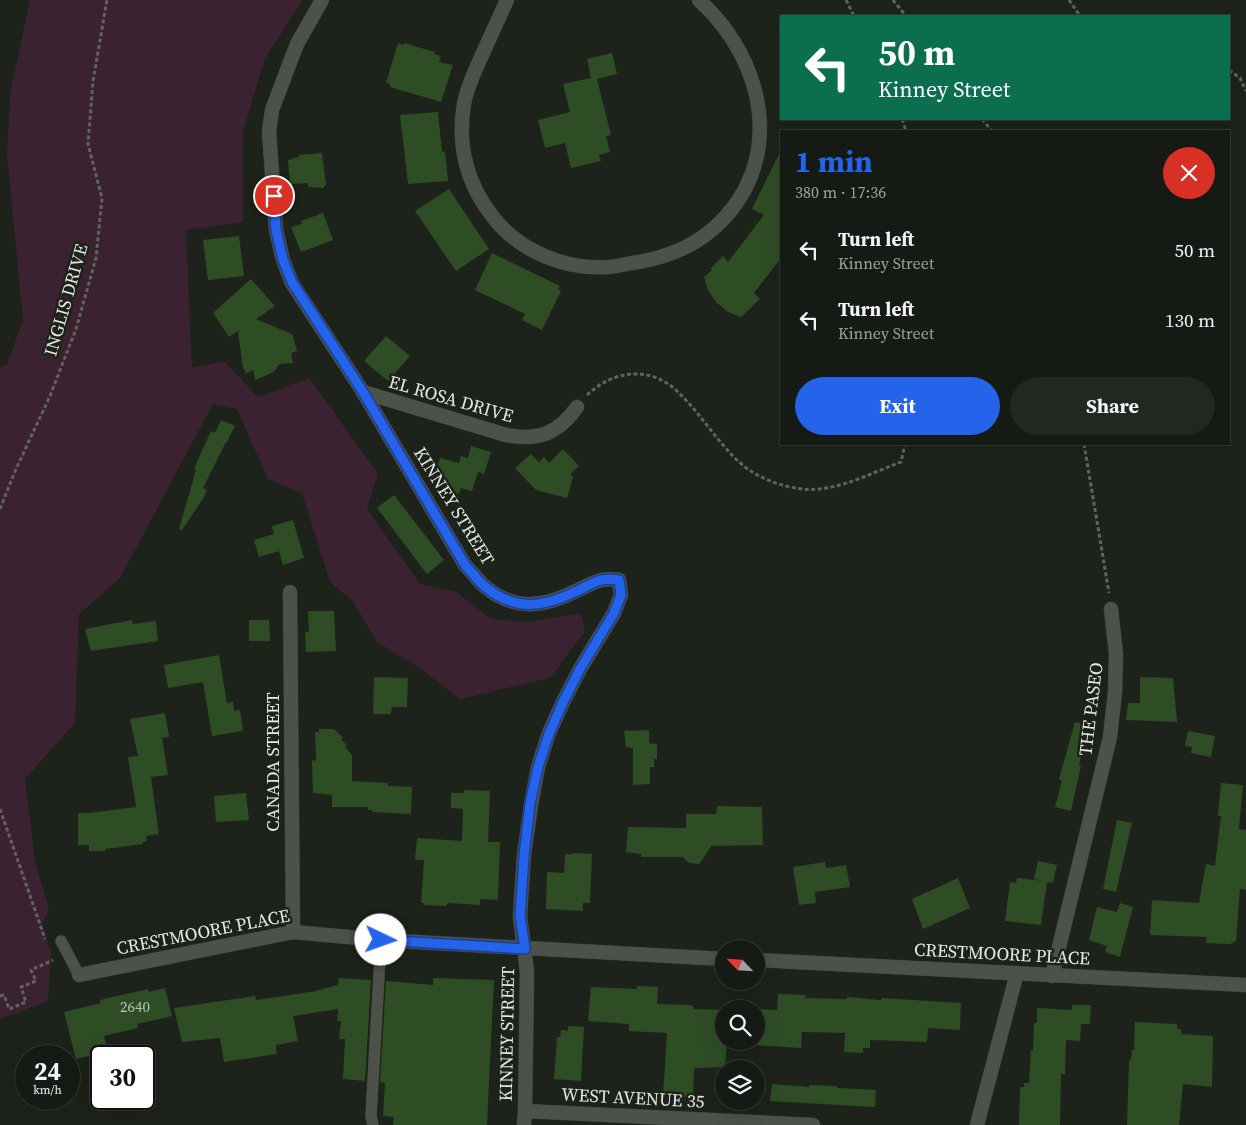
<!DOCTYPE html>
<meta charset="utf-8">
<style>
:root{--surface:#161a14;--page:#232722;--text:#f1f3f6;--muted:#9ea1a0;--line:#353834;--accent:#2563eb}
body{margin:0;font-family:"Source Serif 4",serif;background:var(--page);color:var(--text);height:100vh;display:flex;flex-direction:column;font-size:19px;white-space:nowrap}
*{box-sizing:border-box;margin:0}
p{font-size:16px;color:var(--muted)}
.icon{flex:none;width:28px;height:28px;fill:none;stroke:currentColor;stroke-width:2;stroke-linecap:round;stroke-linejoin:round}
.map{position:relative;flex:1;overflow:hidden}
.sheet{position:absolute;left:780px;top:130px;width:450px;height:315px;display:flex;flex-direction:column;background:var(--surface);border-radius:0px;box-shadow:0 5px 20px #0002,0 0 0 1px var(--line)}
.sheet>*{flex:none}
.hud{position:absolute;left:780px;top:15px;width:450px;height:105px;border-radius:0px;box-shadow:0 5px 20px #0002,0 0 0 1px var(--line);background:#0b6e4f;color:#fff;overflow:hidden}
.needle{width:32px;rotate:295deg}
.controls{position:absolute;left:715px;top:940px;display:grid;gap:10px}
.controls a{display:grid;place-items:center;width:50px;height:50px;border-radius:50%;background:var(--surface);box-shadow:0 5px 20px #0002,0 0 0 1px var(--line);font-size:25px}
.speed{position:absolute;left:15px;top:1045px;display:flex;gap:10px;font-size:25px;font-weight:700;text-align:center}
.speed>*{display:grid;place-content:center;width:65px;height:65px;border-radius:50%;background:var(--surface);box-shadow:0 5px 20px #0002,0 0 0 1px var(--line);line-height:1}
.speed small{font-size:12px;font-weight:400}
.speed .limit{border:2px solid #111;border-radius:8px;background:#fff;color:#111}
.pin{position:absolute;display:grid;place-items:center;width:42px;height:42px;color:#fff;margin:-21px;border:2px solid #fff;border-radius:50%;box-shadow:0 1px 5px #0007}
.me{position:absolute;width:55px;margin:-28px;rotate:93deg;stroke-linejoin:round;filter:drop-shadow(0 0 4px #0008)}
.turn{display:flex;align-items:center;gap:18px;height:105px;padding:0 15px;font-size:22px}
.turn .icon{width:65px;height:65px;stroke-width:2.5}
.turn b{display:block;font-size:35px;line-height:42px}
.round{display:grid;place-items:center;flex:none;width:52px;height:52px;border-radius:26px;background:var(--page)}
.overview{display:flex;align-items:center;justify-content:space-between;height:85px;padding:0 15px}
h1{font-size:30px;font-weight:700;line-height:38px;color:var(--accent)}
.action{display:flex;gap:10px;margin-top:auto;padding:10px 15px}
.action a{flex:1;height:58px;border-radius:30px;background:var(--accent);color:#fff;font-size:20px;font-weight:700;line-height:58px;text-align:center}
.action a+a{background:var(--page);color:var(--text)}
ul{padding:0;list-style:none}
li{display:flex;align-items:center;gap:15px;height:70px;padding:0 15px}
li div{flex:1}
li b{display:block;font-size:19px}
li em{font-style:normal}
.map>svg:first-child{display:block}
</style>
<div class="map">
<svg width="1246" height="1125" viewBox="0 0 1246 1125">
<rect width="100%" height="100%" fill="#1d221b"/>
<path fill="#3b2230" d="M30,0h273l-38,58 -22,74v90l-57,8 6,138 32,-7 34,36 51,-19 69,96 -11,35 53,75 35,7 36,28 36,3 54,-9 4,18 -35,47 -90,21 -40,-31 -43,-26 -24,-41 -23,-19 -28,-89 -34,-14 -31,-70 -24,-5 -93,174 -41,36 -4,109 -50,56 10,82 14,48 -7,14 9,30 -3,48 -48,18v-652l7,-2 16,-45 -16,-164 3,-62z"/>
<g fill="#2e4d25">
<path d="M398,43l5,2 1,-2 31,9 -1,2 7,2 -2,6 14,3 -12,37 -51,-15v-3l-4,-1z"/>
<path d="M612,53l5,21 -20,5 14,56 -5,1 4,16 -11,3 2,6 -30,7 -6,-25 -20,5 -7,-28 32,-8 -7,-28 28,-6 -4,-19z"/>
<path d="M438,112l4,40 3,-1 3,30 -40,3 -8,-69z"/>
<path d="M781,150v108l-27,35 6,6 -19,18 -13,-5 -12,-10 -8,-12 -4,-13 8,-7 -1,-2 12,-12 5,6 36,-47 -12,-6z"/>
<path d="M322,153l4,32 -2,1v2l-16,-1v-4l-18,1 -2,-24 11,-3 -1,-2z"/>
<path d="M449,189l40,60 -33,22 -41,-60z"/>
<path d="M323,213l10,27 -32,12 -10,-25 11,-3 -1,-3z"/>
<path d="M239,236l5,40 -36,4 -5,-40z"/>
<path d="M492,253l68,33 -2,3 3,2 -19,39 -20,-10 3,-6 -50,-24z"/>
<path d="M251,279l24,27 -19,13 36,15 5,17 -6,2 2,10 -14,1 -5,8 -19,8 -2,-10 -8,4v-5h-2l-5,-38 -9,6 -16,-24z"/>
<path d="M386,336l24,20 -22,25 -24,-20z"/>
<path d="M221,420l14,6 -8,16h-1l-23,46 4,2 -3,7 -22,33 -3,-1 17,-59 -2,-2 17,-37 4,2z"/>
<path d="M471,446l20,6 -7,22 -6,-2 -6,19 -11,-3 -2,6 -16,-5 2,-6 -12,-3 7,-22 19,5 2,-7 7,2z"/>
<path d="M563,449l16,17 -9,8 3,3 -6,21 -31,-8 -21,-22 16,-14 8,8 5,-5 5,6z"/>
<path d="M394,495l50,65 -17,14 -50,-66z"/>
<path d="M293,520l11,38 -21,7 -4,-14 -20,6 -5,-17 20,-6 -2,-8z"/>
<path d="M308,611h26l2,40 -30,1 -1,-20h4z"/>
<path d="M132,620l1,4 23,-3 2,20 -67,10 -6,-22z"/>
<path d="M249,620h20l1,21h-21z"/>
<path d="M219,655l8,48 6,-1 1,9 6,-1 3,21 -31,5 -9,-54 -35,6 -4,-23z"/>
<path d="M374,677l34,1 -1,29h-15l-1,7h-18z"/>
<path d="M1140,677l33,1 4,44 -51,-2 2,-17h12z"/>
<path d="M165,713l4,24 -7,1 6,37 -17,2 8,57 -13,2 1,5 -4,1v2l-38,5v2h-16v-6h-11v-32h11l47,-6 -8,-50 10,-1 -8,-37z"/>
<path d="M1075,722l12,3 -8,41h2l-10,45 -16,-4 7,-27 -3,-1z"/>
<path d="M319,729h15l9,9 -2,2 6,5 -2,2 7,8v26l36,2v3l24,1 -1,27 -39,-2v-2h-4v-3h-36v-12l-19,-2 -1,-33 4,1 -1,-29h4z"/>
<path d="M649,730v13l8,1v15h-3v8h-4v17l-17,1v-37l-7,-1 -2,-16z"/>
<path d="M1188,731l27,5 -4,21 -20,-4 1,-6 -7,-1z"/>
<path d="M1221,783l22,2 -4,44 7,1v60l-6,-1 -4,52 -6,3 -24,-1 1,-6 -57,-2 2,-35 47,3 7,-39 9,2 6,-50h-3z"/>
<path d="M464,790l26,1 -2,51h12l-2,58 -18,-1v6l-32,-2 -2,3 -23,-1 1,-2h-3l3,-43h-9l2,-22 45,3 1,-32 -12,-1v-15h13z"/>
<path d="M246,793l3,27 -33,2 -2,-26z"/>
<path d="M717,806l45,1 1,38 -52,1 -8,13 -4,5 -10,-1 -6,-6h-42v-3l-15,-2 2,-25 58,1v-14h30z"/>
<path d="M1117,820l15,3 -16,69 -13,-3z"/>
<path d="M573,853l19,1 -2,49h-7v8l-37,-2 1,-37 17,1 1,-19h8z"/>
<path d="M1038,861l19,4 -4,18 -6,-1 -6,43 -36,-4 5,-39 6,1 1,-5 26,3 -9,-2z"/>
<path d="M825,862l1,6 20,-3 4,22 -35,5 1,11 -17,2 -6,-38z"/>
<path d="M958,878l12,30 -47,21 -11,-30z"/>
<path d="M1120,903l13,4 -13,50 -15,-5 2,-6 -18,-6 8,-33 20,5z"/>
<path d="M339,978l32,2 -6,101 -22,-2 2,-40h-6l2,-18h-4l1,-12 -45,7 5,25 -22,4 1,9 -53,8 -4,-24 -38,4 -8,-34 81,-12 1,4 55,-8 27,-7z"/>
<path d="M433,978l61,2 -7,145h-94l1,-8 -11,-1 2,-33 -5,-1 6,-101 47,4z"/>
<path d="M637,986l21,1 -1,17 35,1 2,4 30,1v33h3l-2,24 -31,1 -1,29 -30,-1 4,-63 -38,-2v-7l-41,-3 3,-34 46,2z"/>
<path d="M165,988l7,28 -35,8 1,4 -34,8 6,20h-17v-1l-17,4 -12,-47 37,-9 -1,-3 48,-11 1,3z"/>
<path d="M778,994l28,1 -1,3 42,1v-2l34,3v-2l80,5 -1,27 -32,-2 -1,14 -57,-2v8h-7v5l-19,-1 1,-19 -43,-1 -1,16 -45,-3v-36l21,1z"/>
<path d="M1072,1005h19l-1,19h-9l-1,17 -14,-1 -1,34h-4l-1,51h-41l1,-38h4v-4h5l2,-33 2,1 1,-28h3v-15l35,2z"/>
<path d="M1135,1022l42,2v5h4v5l32,2 -1,51 -29,-3 -4,41h-52l2,-65h2l1,-10h2z"/>
<path d="M568,1026l16,1 -3,54 -27,-2 3,-42h3l1,-7 7,1z"/>
<path d="M772,1084l37,3v-2l28,1v2l39,2 -1,17 -105,-6z"/>
</g>
<g fill="none" stroke-linecap="round" stroke-linejoin="round">
<defs>
<g id="service">
<path d="M61,941l18,34"/>
<path d="M373,1125l-2,-9 10,-176"/>
</g>
<g id="minor">
<path d="M322,0l-25,44 -25,66 -3,22 1,13 6,85 7,30 9,23 71,109 102,173c6,6 12,14 18,20 30,26 59,23 93,6 17,-8 24,-14 43,-11l2,15 -7,18 -34,56 -17,33 -14,31 -11,34 -7,38 -7,50 -4,61 7,56 -2,139"/>
<path d="M507,0c-8,18 -17,37 -25,55 -7,16 -15,32 -18,49 -7,42 3,80 29,113 27,35 73,53 116,50 10,-1 20,-4 30,-5 27,-5 54,-15 75,-34 73,-65 52,-167 -15,-228"/>
<path d="M363,392l143,43c32,6 52,-1 71,-28"/>
<path d="M290,592l3,340"/>
<path d="M756,960l490,25"/>
<path d="M79,975l214,-43 88,8 343,19"/>
<path d="M1052,976l58,-239 5,-45 1,-38 -5,-45"/>
<path d="M524,1125l1,-14 288,14"/>
<path d="M977,1125l40,-152"/>
</g>
</defs>
<use href="#service" stroke="#383d37" stroke-width="12"/>
<use href="#minor" stroke="#383d37" stroke-width="15"/>
<g stroke="#5f645e" stroke-width="3" stroke-dasharray="4 2.5" stroke-linecap="butt">
<path d="M846,0l8,16"/>
<path d="M893,0l13,16"/>
<path d="M1069,0l11,16"/>
<path d="M1229,70l11,8 6,13"/>
<path d="M902,119l4,12"/>
<path d="M982,119l10,12"/>
<path d="M587,395c27,-25 63,-30 91,-3 22,21 38,48 60,69 16,15 36,23 57,27 37,7 73,-14 106,-26l4,-18"/>
<path d="M1084,444l25,149"/>
<path d="M0,509l16,-40 34,-73 26,-67 20,-71 6,-60 -14,-54 5,-63 14,-81"/>
<path d="M0,809l45,130"/>
<path d="M0,996l4,-1 5,14 17,-7 -5,-15 15,-6 -5,-11 22,-10"/>
</g>
<use href="#service" stroke="#4c524a" stroke-width="11"/>
<use href="#minor" stroke="#4c524a" stroke-width="14"/>
</g>
<g fill="none" stroke-linecap="round" stroke-linejoin="round">
<defs>
<path id="route" d="M274,196l2,34 7,30 9,22 71,110 102,173c6,6 12,14 18,20 32,28 62,22 96,5 16,-8 22,-13 40,-10l2,15 -7,18 -34,56 -17,33 -14,32 -11,33 -8,37 -6,52 -4,60 5,33 -144,-9"/>
</defs>
<use href="#route" stroke="#184099" stroke-width="12"/>
<use href="#route" stroke="#2563eb" stroke-width="9"/>
</g>
<g text-anchor="middle" stroke-width="5" stroke-linejoin="round" paint-order="stroke">
<g font-size="15" fill="#b7c2b4">
<text x="135" y="1012">2640</text>
</g>
<g font-size="18" fill="#e5e9e4" stroke="#1d221b">
<text transform="translate(66 300) rotate(-74)" y="6">INGLIS DRIVE</text>
<text transform="translate(451 399) rotate(16)" y="6">EL ROSA DRIVE</text>
<text transform="translate(454 506) rotate(58)" y="6">KINNEY STREET</text>
<text transform="translate(1091 709) rotate(-83)" y="6">THE PASEO</text>
<text transform="translate(273 762) rotate(-90)" y="6">CANADA STREET</text>
<text transform="translate(203 932) rotate(-11)" y="6">CRESTMOORE PLACE</text>
<text transform="translate(1002 954) rotate(3)" y="6">CRESTMOORE PLACE</text>
<text transform="translate(507 1034) rotate(-89)" y="6">KINNEY STREET</text>
<text transform="translate(633 1098) rotate(3)" y="6">WEST AVENUE 35</text>
</g>
</g>
</svg>
<div class="controls">
<a><svg class="needle" viewBox="-14 -14 28 28"><path d="M0-13l5 13h-10z" fill="#e53935"/><path d="M0 13l5-13h-10z" fill="#9ea1a0"/></svg></a>
<a><svg class="icon" aria-label="search" viewBox="0 0 24 24"><circle cx="10" cy="10" r="6"/><path d="M15 15l6 6"/></svg></a>
<a><svg class="icon" aria-label="layers" viewBox="0 0 24 24"><path d="M12 4l9 5-9 5-9-5zM3 14l9 5 9-5"/></svg></a>
</div>
<div class="speed"><div>24<small>km/h</small></div><div class="limit">30</div></div>
<div class="pin" style="left:274px;top:196px;background:#d93025"><svg class="icon" aria-label="arrive" viewBox="0 0 24 24"><path d="M6 21V4h12l-3 4 3 4H6"/></svg></div>
<svg class="me" style="left:381px;top:940px" viewBox="-20 -20 40 40"><circle r="19" fill="#fff"/><path d="M0-13L10 11 0 6-10 11z" fill="#2563eb"/></svg>
<div class="hud">
<div class="turn"><svg class="icon" aria-label="left" viewBox="0 0 24 24"><path d="M17 20v-9H6M10 6l-5 5 5 5"/></svg><div><b>50 m</b>Kinney Street</div></div>
</div>
<section class="sheet">
<div class="overview"><div><h1>1 min</h1><p>380 m · 17:36</p></div><a class="round" style="background:#d93025;color:#fff"><svg class="icon" aria-label="close" viewBox="0 0 24 24"><path d="M6 6l12 12M18 6L6 18"/></svg></a></div>
<ul>
<li><svg class="icon" aria-label="left" viewBox="0 0 24 24"><path d="M17 20v-9H6M10 6l-5 5 5 5"/></svg><div><b>Turn left</b><p>Kinney Street</p></div><em>50 m</em></li>
<li><svg class="icon" aria-label="left" viewBox="0 0 24 24"><path d="M17 20v-9H6M10 6l-5 5 5 5"/></svg><div><b>Turn left</b><p>Kinney Street</p></div><em>130 m</em></li>
</ul>
<div class="action"><a>Exit</a><a>Share</a></div>
</section>
</div>
